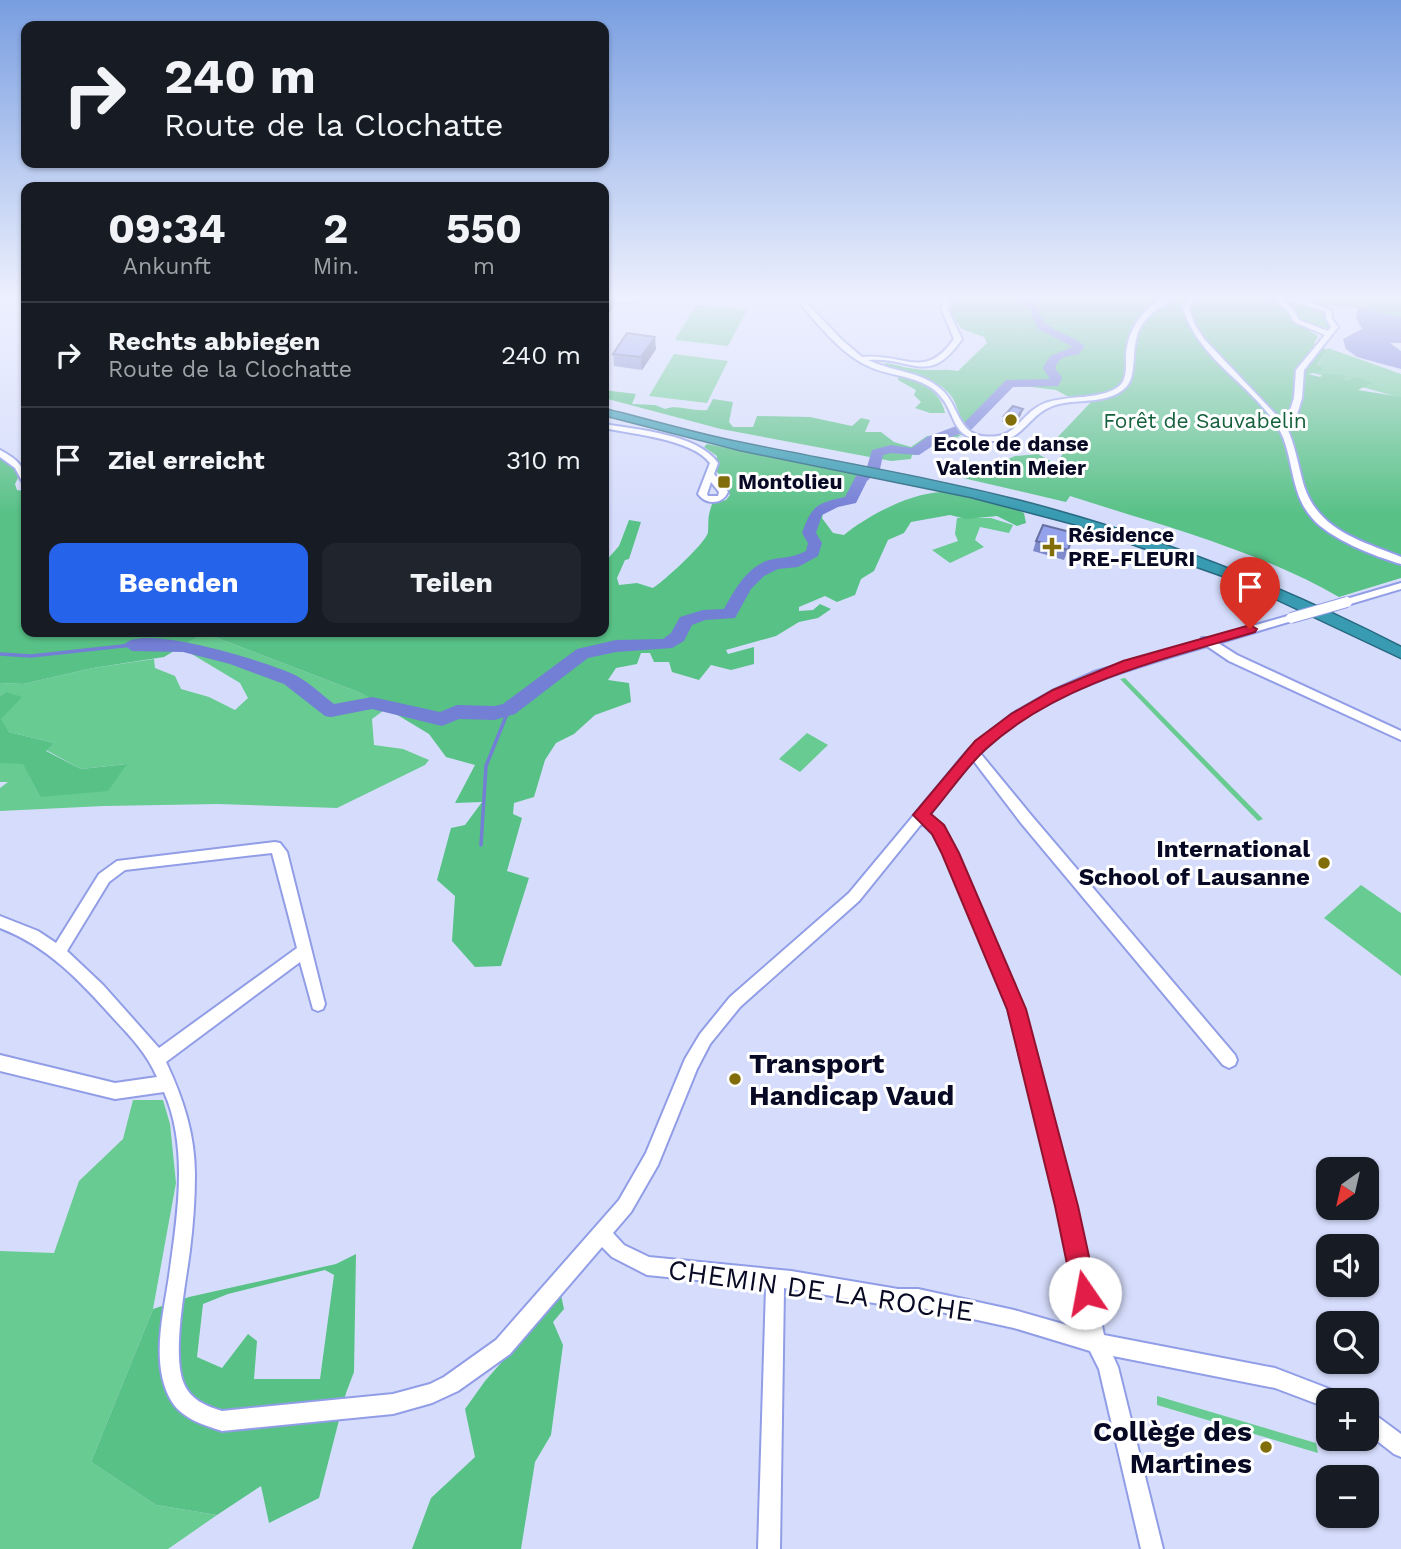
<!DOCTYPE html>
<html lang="de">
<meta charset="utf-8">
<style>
:root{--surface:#171b24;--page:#20242c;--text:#f1f3f6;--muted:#9ea1a6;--line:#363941;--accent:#2563eb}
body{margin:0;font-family:"Work Sans",sans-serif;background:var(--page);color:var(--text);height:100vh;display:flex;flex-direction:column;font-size:26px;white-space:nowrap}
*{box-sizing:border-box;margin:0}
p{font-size:23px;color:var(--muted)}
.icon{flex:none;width:38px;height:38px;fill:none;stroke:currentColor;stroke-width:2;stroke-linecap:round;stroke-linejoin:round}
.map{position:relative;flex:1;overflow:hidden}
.sheet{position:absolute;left:21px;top:182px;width:588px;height:455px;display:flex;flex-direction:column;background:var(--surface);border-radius:14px;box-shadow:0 2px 5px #0004}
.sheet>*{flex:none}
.top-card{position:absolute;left:21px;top:21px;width:588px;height:147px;border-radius:14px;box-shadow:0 2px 5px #0004;background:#171b24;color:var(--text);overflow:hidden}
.needle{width:46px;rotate:214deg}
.tools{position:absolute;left:1316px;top:1157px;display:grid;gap:14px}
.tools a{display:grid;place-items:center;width:63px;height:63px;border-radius:14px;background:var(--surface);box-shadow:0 2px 5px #0004;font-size:35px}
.pin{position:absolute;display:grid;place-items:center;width:60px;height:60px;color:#fff;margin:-72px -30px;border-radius:50% 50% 50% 0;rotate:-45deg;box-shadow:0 0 7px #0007}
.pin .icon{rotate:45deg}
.me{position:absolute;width:77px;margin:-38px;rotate:348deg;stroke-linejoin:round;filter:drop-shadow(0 0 5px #0008)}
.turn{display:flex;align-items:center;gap:24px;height:147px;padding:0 28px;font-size:32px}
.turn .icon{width:91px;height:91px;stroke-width:2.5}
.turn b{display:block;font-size:49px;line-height:60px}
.eta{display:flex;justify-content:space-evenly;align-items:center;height:119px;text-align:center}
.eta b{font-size:42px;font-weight:700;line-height:49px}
.button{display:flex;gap:14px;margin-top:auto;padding:14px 28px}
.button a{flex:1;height:80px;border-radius:14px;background:var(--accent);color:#fff;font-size:28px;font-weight:700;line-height:80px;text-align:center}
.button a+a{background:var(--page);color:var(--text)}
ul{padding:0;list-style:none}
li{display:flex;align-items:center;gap:21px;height:105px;padding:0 28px;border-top:2px solid var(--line)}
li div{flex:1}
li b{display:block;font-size:26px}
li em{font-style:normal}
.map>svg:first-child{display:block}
</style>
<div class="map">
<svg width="1401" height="1549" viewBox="0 0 1401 1549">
<rect width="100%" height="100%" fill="#d6ddfc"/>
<g fill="#68cb91">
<path d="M696,305l51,5 -19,36 -53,-6z"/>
<path d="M1303,308h16l8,4 5,14 -3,3 -25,-7 -7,-8z"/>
<path d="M1328,348l73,26v24l-88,-25z"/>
<path d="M674,354l54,7 -21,42 -58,-7z"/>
<path d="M957,518h34l22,7 -4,8 -29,-6 -5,13 9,7 -34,16 -18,-13 26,-9 -3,-7z"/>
<path d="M204,633l157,60 26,15 -15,11 2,26 29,4 26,11 -4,5 -88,43 -119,-4 -114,2 -104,5v-23l8,-6h-8v-19h23l17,34 86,-33 -45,5 -35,-19 8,-7 -45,-11 -9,-13 6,-27 -6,4v-13l23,1 70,-16 61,-9 1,9 20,8 6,13 28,8 26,13 13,-12 -8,-15 -60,-36z"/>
<path d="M1125,678l138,141 -5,2 -138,-142z"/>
<path d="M807,733l21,12 -28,27 -21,-13z"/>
<path d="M1361,885l40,28v63l-77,-58z"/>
<path d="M133,1100h30l7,24 6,59 -23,126 -62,153 65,43 61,10 -49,34h-168v-298l54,2 25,-72 44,-42z"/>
<path d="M1157,1396l159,47 2,10 -161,-48z"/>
</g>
<g fill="#58c186" fill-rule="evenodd">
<path d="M955,297h446v20c-23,-5 -86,-21 -104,-3l6,7 -7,2 22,13 -4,7 13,7 -10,15 5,3v3l-14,3 12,3 5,-4 21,3 -4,3 5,2 10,-4 14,6 -13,7 43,7v181l-62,19c-82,-47 -179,-72 -269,-101l-4,6 -103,-24 52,-22 23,-2 18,10 10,-15 -14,-6 41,-43 -26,-4 -11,-6 -41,-5c-11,9 -39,40 -50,42 -6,-9 -7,-21 -13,-30 -15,-21 -46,-25 -69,-31l3,-3c14,3 28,7 42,7 11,0 19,-1 30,1l29,-28 -3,-6 -22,-8 -13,-17z"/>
<path d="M898,376c22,6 42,13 47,37h-15l-15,-5 6,-6 -7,-7 2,-5 -18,-10z"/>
<path d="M604,390l32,4 -4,10 23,1 10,4c13,-5 27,3 42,1l6,-11 20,3 -4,20 4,5h20l4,-11 53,1 42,9 9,-8 9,2 -5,12h16l13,10 17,5 16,-11 36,-2 -7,4v4l-10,3 -15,-1 -15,11h-4l-1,4 -20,2 -170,-32 -117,-31z"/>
<path d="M707,444l160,32 -7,16 -36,17 -2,9 11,15 11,2c23,-19 66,-42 98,-43 18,-1 55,12 74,17l8,4 2,10 -9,3 -20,-10 -31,3 -16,-4 -39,7 -7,11 -16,7 -14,31 -13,8 -6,16 -18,7 -12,-6 -26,11v4l14,-1 7,-6 11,5 -13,9 -19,4 -23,14 -50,14 2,4 26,-7v17l-23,6 -20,-5 -12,15 -27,-8 -3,-10h-15l-4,-9h-9l-4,11 -21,4 -8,12 21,3 2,19 -36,13 -21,19 -18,9 -11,17 -11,37 -20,6 -1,11 9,4 -15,53 22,7 -28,88 -26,1 -23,-26 3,-45 -18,-16 14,-52 14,-3 17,-23 -27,1 20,-38 -29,-8 -17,-23 -68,-41 -157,-60 -40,24 -71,11 -70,16 -23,-1v-225l13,8 5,12 -3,6 2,6 7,1 2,9 -3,3 3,9v120h578v-69l15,-17 10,-26 12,2 -12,37 -4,1 -8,18 2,7 18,-2 16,5c10,-6 54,-46 55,-56 1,-13 -1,-13 4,-28l14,-4 4,-5 -5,-7 3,-4 -12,-13 1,-15 -13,-9z"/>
<path d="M6,692l16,5 -21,22 8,13 45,11 -8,8 35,18 46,-5 -19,27 -68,6 -17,-33 -23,-1v-67z"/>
<path d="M356,1254l-2,118 -8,21 -27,105 -50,25 -8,-37 -44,29 -61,-10 -65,-43 62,-153 36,-12 147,-33zM325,1270l9,5 -14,104h-66l3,-38 -9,-7 -26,34 -25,-11 6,-53 25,-10z"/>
<path d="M561,1295l3,14 -11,13 10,23 -12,90 -16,27 -14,87h-109l19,-51 44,-41 -10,-48 20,-28z"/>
</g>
<path fill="#737ed5" d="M1358,307l43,10v26h-11l11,8v18l-44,-12 -11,-8 -3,-10 19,-10 -6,-11z"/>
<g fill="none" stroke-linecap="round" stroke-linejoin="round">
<g stroke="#737ed5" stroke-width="3.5">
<path d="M0,654l31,2 101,-11"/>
<path d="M481,845l5,-79 23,-57"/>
</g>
<path fill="#737ed5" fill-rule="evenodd" d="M1012,297c35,0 20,17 37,29 11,8 26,11 36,20l-6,8c-12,3 -18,1 -24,14l7,10 -4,8 -45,1 -41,42 -35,14 -18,12 -28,-2 -8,2 -3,14 -13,12 -11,22 -18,4 -16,8 -6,18 6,10 -4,13 -20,11 -20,2 -14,7 -13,13 -16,29 -30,2 -13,5 -8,16 -12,7 -56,4 -28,6 -73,56 -20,6 -36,-1 -17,7 -70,-17 -41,8 -6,-1 -41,-32 -54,-20 -47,-12 -51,-1 -8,-6c17,-23 146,18 171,30 14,7 27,20 39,29l38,-7 68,15 17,-7 38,1 8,-2 74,-55 39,-9 47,-1 8,-6 9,-16 23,-7 21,-1c11,-20 25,-46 50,-50 13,-2 20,-2 32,-8l2,-8 -6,-10c10,-28 15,-30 43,-36l11,-21 11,-9 5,-17 19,-5 21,3 15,-11 37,-14 42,-43 44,-1 -7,-11 7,-12 23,-9 -35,-18 -9,-21z"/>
<defs>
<g id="minor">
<path d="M636,297h50l-82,6v-4z"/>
<path d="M794,297h7l41,43 20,17c42,-4 63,24 92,-18l-13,-31 3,-6 -1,-5h6l1,5 -3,6 15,31c-34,49 -49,17 -94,21 24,12 54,11 74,30 16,14 16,43 40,46 36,5 36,-22 63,-33 22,-8 56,-3 73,-16 12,-9 6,-27 9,-40 4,-23 24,-50 49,-50 -14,9 -28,16 -36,31 -10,19 -2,49 -15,60 -17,16 -45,11 -66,16 -30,7 -34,36 -62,37 -53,2 -35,-29 -64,-52 -19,-14 -45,-13 -65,-23 -30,-14 -52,-45 -74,-69z"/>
<path d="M1189,297h6l-6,12 6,16 9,14 77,81 7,-3 6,-19 2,-28 29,-35 -31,-13 -6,-11 -17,-14c14,0 22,11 28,23l29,11 3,-4 -5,-8v-7l-43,-15h11l37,13 1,9 6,8 -34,43 -2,28 -6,20 -11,6c10,19 13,41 19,62 15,45 58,55 97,71v7c-27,-8 -71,-25 -89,-46 -24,-27 -17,-66 -36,-94 -29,-43 -75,-63 -93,-115z"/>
<path d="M604,424c34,6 94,10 114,39l-4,11 14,18c-6,13 -22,13 -30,2l12,-31c-18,-24 -78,-29 -106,-35zM711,482l8,10 -1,4h-10l-1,-2z"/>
<path d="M0,450c15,8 26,16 26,34l-3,-1 -8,-15 -15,-11z"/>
<path d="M1401,583v6l-54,16 -5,-3 1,-2z"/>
<path d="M1291,615l5,3 -1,2 -77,23 19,12 164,76v9l-172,-79 -22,-15c-67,20 -125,35 -185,73 -15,9 -28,22 -42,34l51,62 204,240 2,5 -2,5 -6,3 -6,-3 -202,-242 -48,-63 -44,55 14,11 15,28 66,155 52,197 28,129 171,33 65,25 3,7h-15v8l-53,-20 -162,-32 5,11 45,182h-22l-42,-180 -9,-18 -76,-23 -96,-21h-20l-114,-19 -4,261h-22l8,-262 -119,-12 -35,-18 -10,-10 -92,107 -52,37 -26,12 -39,11 -171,17c-18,-6 -39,-12 -50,-29 -22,-36 -9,-86 -3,-126 8,-58 20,-128 -5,-184l-49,7 -115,-28v-16l115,28 42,-6c-10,-23 -26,-40 -42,-57 -34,-38 -67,-74 -115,-92v-12l38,15 18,12 43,-69 18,-13 158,-19 5,1 7,9 38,152 -2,5 -5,2 -5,-2 -13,-47 -134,100c17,36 29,72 29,113 0,25 -2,51 -5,75 -4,33 -19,105 -6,134 7,16 22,22 38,27l171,-17 37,-10 14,-7 52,-37 123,-140 27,-47 39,-94 15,-25 30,-37 119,-104 120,-144 43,-35 42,-24 40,-18 107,-31 1,-3h8zM922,823l11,11 12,21 63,154 50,197 26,124 -70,-20 -96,-21h-20l-107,-18 -142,-14 -25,-12 -11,-12 18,-21 27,-47 39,-96 13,-25 30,-37 119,-106zM272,853l25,95 -138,100 -56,-63 -36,-34 42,-69 16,-12z"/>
<path d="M1367,1411l7,3 27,20v23l-7,-3 -27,-21z"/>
</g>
<path id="highway" d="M604,409c46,11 92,25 138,34 97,20 195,36 290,61 128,34 251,82 369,143v11l-161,-76 -162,-57 -107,-28 -231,-47 -136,-35z"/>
</defs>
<use href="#minor" stroke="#919de6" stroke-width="4"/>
<use href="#highway" stroke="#276880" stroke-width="3"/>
<use href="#minor" fill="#fff" fill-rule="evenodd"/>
<use href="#highway" fill="#389bb2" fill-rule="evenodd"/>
<defs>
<path id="minor-bridge" d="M1291,618l56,-16"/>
</defs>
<use href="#minor-bridge" stroke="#919de6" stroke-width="12" stroke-linecap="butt"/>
<use href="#minor-bridge" stroke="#fff" stroke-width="10"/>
</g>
<g fill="#7f8aca">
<path d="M656,349l-14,21 -28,-4 -1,-12z"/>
<path d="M1021,415l-6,9 -13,-2 2,-6z"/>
<path d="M1074,533l-10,27 -31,-9 3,-10z"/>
</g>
<g fill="#6871a4">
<path d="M615,299v6l-9,12 -1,-6z"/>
<path d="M655,337l1,12 -14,21 -1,-13z"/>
<path d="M1023,409l-2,6 -6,9 2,-7z"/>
</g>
<g fill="#94a1eb" stroke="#6871a4" stroke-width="2">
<path d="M615,299l-10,12h-1v-11z"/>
<path d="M627,333l28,4 -14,20 -28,-3z"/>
<path d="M1013,406l10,3 -6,8 -13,-1z"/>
<path d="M1043,525l31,8 -6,17 -32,-9z"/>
</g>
<linearGradient id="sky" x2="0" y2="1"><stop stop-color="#799ee0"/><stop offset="0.58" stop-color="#edf0fe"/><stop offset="1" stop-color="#edf0fe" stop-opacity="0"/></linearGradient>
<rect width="1401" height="514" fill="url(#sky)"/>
<path fill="#e11d48" stroke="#92132f" stroke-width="2" d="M1250,625l7,4 -2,3c-93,28 -195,50 -268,116 -21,19 -38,45 -56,66l13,11 15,28 67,156 52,197 19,87 -4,8 -8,4 -9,-4 -3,-8 -18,-87 -48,-197 -65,-155 -10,-20 -19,-19 62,-74 36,-27 42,-24 70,-29z"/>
<g fill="#816d0a" stroke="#fff" stroke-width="2.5">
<circle cx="1011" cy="420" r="7"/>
<rect x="717" y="475" width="14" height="14" rx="3.5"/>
<path d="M1048.5 536.5h7v7h7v7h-7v7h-7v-7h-7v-7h7z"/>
<circle cx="1324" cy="863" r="7"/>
<circle cx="735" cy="1079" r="7"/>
<circle cx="1266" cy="1447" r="7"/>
</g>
<g text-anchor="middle" stroke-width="6" stroke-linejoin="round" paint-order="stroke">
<g font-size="21" fill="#14613b" stroke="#fff">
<text x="1205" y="428">Forêt de Sauvabelin</text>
</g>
<g font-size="21" font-weight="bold" fill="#080924" stroke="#fff" text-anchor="start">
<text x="1011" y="451" text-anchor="middle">Ecole de danse<tspan x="1011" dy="24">Valentin Meier</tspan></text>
<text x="738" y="489">Montolieu</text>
<text x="1068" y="542">Résidence<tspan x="1068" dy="24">PRE-FLEURI</tspan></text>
</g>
<g font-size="24" font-weight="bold" fill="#080924" stroke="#fff" text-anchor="end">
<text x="1310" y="857">International<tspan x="1310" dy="28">School of Lausanne</tspan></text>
</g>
<g font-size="28" font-weight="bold" fill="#080924" stroke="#fff" text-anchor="start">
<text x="749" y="1073">Transport<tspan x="749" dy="32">Handicap Vaud</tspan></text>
<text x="1252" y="1441" text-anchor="end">Collège des<tspan x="1252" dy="32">Martines</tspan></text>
</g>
<g font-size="28" fill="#080924" stroke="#fff">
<text transform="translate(821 1290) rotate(8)" y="10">CHEMIN DE LA ROCHE</text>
</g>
</g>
</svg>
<div class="tools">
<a><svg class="needle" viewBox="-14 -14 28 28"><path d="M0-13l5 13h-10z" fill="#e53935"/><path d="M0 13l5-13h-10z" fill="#9ea1a6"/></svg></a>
<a><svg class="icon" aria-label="sound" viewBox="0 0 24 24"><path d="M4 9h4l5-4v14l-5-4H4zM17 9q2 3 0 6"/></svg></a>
<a><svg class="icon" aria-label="search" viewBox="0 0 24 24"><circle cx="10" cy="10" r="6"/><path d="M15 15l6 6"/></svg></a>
<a>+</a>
<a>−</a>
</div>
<div class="pin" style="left:1250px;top:629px;background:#d93025"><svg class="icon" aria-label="arrive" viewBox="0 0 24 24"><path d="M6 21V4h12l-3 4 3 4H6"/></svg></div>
<svg class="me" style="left:1085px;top:1293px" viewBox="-20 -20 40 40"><circle r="19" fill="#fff"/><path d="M0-13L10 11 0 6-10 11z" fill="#e11d48"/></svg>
<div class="top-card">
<div class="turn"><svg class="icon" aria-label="right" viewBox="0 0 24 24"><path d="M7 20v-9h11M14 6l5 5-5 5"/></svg><div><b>240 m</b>Route de la Clochatte</div></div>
</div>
<section class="sheet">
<div class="eta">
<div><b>09:34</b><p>Ankunft</p></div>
<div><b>2</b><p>Min.</p></div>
<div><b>550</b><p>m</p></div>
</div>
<ul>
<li><svg class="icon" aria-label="right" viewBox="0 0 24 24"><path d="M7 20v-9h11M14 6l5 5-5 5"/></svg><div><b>Rechts abbiegen</b><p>Route de la Clochatte</p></div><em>240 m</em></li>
<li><svg class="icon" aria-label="arrive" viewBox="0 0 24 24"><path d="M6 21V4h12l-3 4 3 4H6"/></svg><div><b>Ziel erreicht</b></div><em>310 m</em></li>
</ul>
<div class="button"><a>Beenden</a><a>Teilen</a></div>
</section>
</div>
